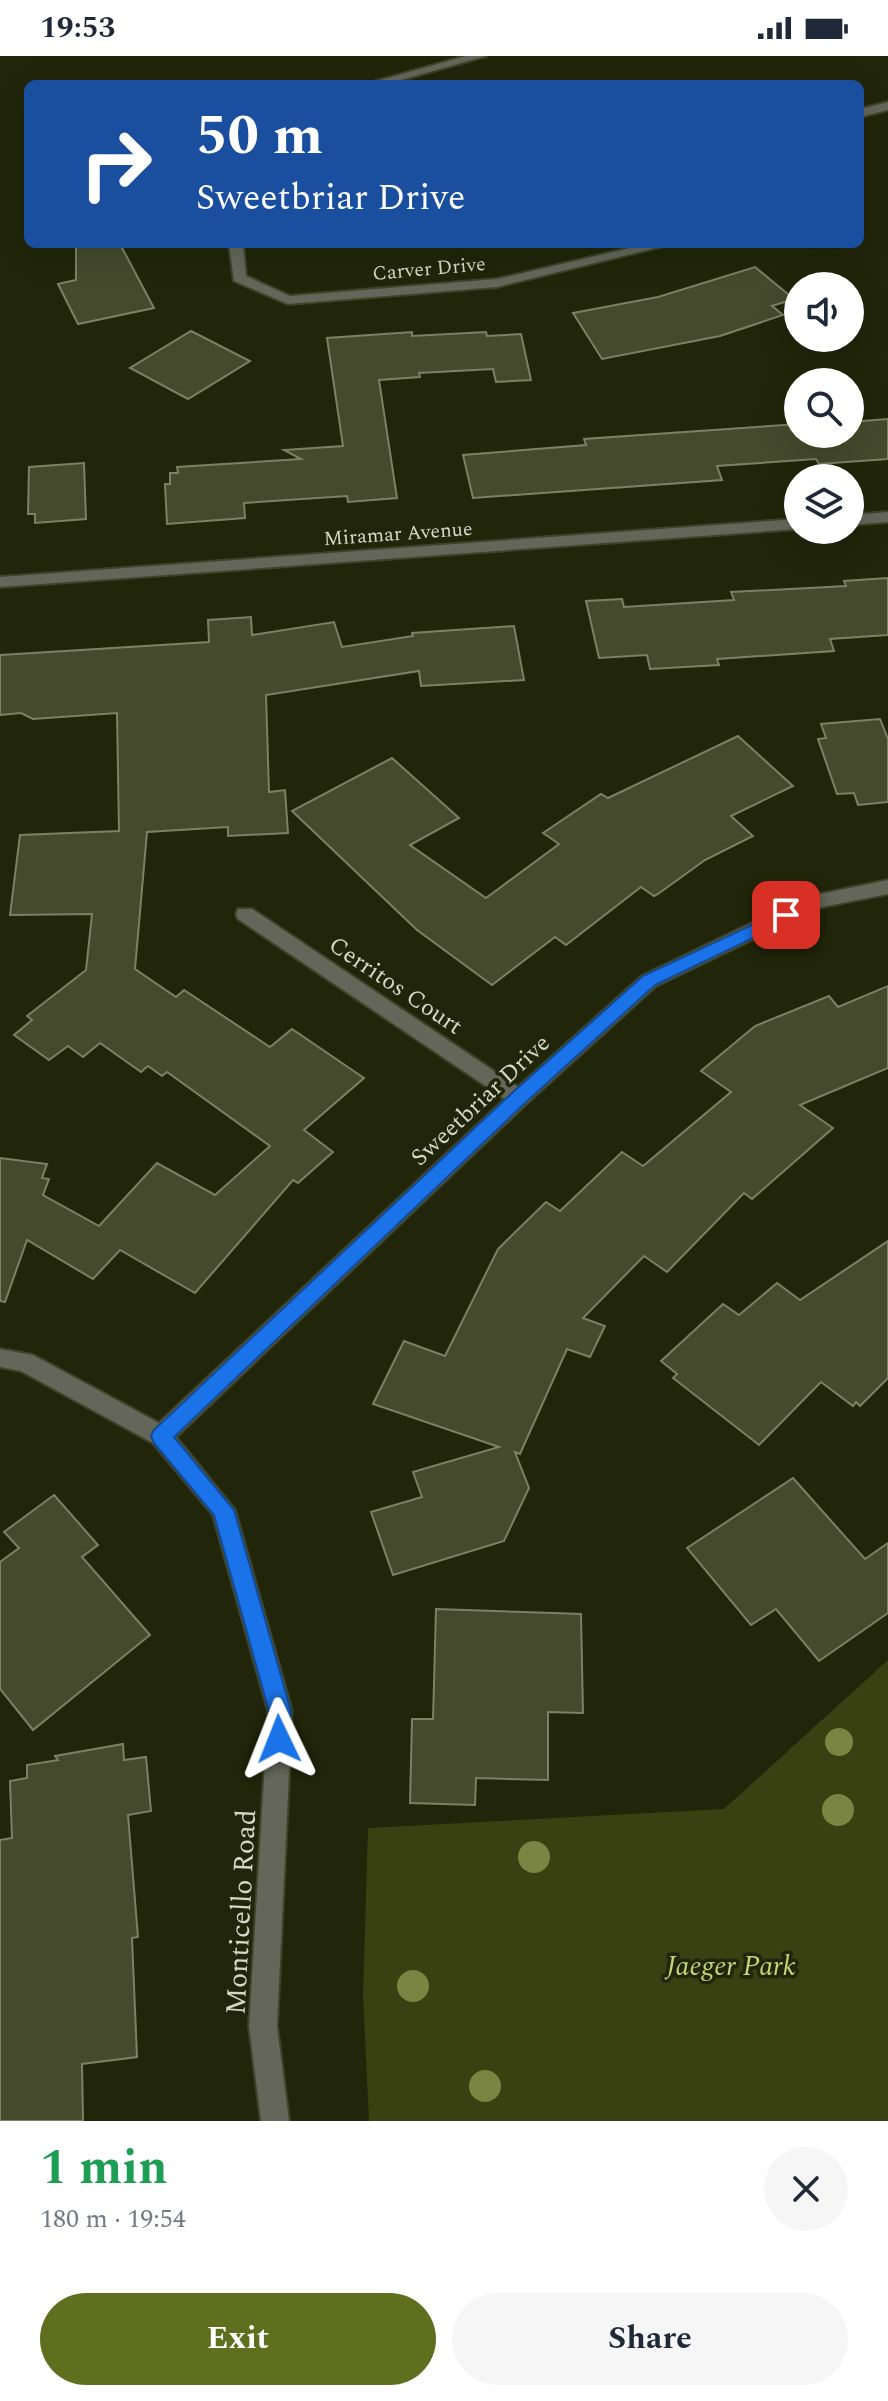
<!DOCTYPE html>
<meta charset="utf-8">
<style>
:root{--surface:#fff;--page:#f6f6f7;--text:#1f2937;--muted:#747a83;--accent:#606f1e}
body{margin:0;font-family:Spectral,serif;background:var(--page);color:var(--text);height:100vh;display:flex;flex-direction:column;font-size:30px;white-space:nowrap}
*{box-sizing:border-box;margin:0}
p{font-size:26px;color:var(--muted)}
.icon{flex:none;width:44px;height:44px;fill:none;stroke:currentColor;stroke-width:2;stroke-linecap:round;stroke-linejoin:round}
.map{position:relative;height:2065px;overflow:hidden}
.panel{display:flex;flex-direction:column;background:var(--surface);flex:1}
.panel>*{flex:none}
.banner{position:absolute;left:24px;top:24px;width:840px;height:168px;border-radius:12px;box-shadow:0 8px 32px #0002;background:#1a4fa0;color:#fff;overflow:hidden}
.tools{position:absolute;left:784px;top:216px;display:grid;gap:16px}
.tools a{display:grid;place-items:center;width:80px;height:80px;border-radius:50%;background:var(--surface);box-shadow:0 8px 32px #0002;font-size:40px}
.pin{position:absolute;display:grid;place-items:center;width:68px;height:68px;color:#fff;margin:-34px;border-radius:16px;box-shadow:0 4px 12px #0006}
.me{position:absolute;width:88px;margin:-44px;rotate:358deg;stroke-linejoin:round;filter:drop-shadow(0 0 6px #0008)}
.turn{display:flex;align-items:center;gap:28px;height:168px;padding:0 40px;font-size:36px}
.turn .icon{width:104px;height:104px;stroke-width:2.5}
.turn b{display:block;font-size:56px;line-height:68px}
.round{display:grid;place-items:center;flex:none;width:84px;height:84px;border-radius:42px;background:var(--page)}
.summary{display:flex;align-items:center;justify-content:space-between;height:136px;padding:0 40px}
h1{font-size:48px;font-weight:700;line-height:60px;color:#1e9e55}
.cta{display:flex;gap:16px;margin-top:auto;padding:16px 40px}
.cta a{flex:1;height:92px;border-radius:48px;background:var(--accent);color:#fff;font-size:32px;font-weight:700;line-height:92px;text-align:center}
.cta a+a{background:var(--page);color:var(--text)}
.status{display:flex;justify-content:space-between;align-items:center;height:56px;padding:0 40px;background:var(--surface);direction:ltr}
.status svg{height:22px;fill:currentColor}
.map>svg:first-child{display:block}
</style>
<div class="status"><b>19:53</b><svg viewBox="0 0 49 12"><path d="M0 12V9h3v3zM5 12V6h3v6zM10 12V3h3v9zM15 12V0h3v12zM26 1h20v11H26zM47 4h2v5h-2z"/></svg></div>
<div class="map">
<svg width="888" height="2065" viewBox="0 0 888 2065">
<rect width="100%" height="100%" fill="#212509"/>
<path fill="#394011" d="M888,1604v461h-519l-6,-126 5,-167 356,-19z"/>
<g fill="#454a2d" stroke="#7b8162" stroke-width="2">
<path d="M76,188h44l34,64 -76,16 -20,-40 18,-4z"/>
<path d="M755,211l39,32 -22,7 11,9 -63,21 -118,23 -29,-46 85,-16z"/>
<path d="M191,275l59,30 -62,38 -58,-31z"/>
<path d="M412,276v4l74,-4 1,4 34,-2 10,46 -35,2 -3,-13 -74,4 1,4 -41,3 18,118 -49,4 -1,-6 -103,7 1,15 -78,6 -2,-40h5v-11h8l-1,-6 124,-8 -17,-9 59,-4 -16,-108z"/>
<path d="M888,363v40l-69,5 -3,-5 -99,7 5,14 -249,18 -10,-43 123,-10 -2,-6 214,-15v10h52v-12z"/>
<path d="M84,407l2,56 -51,4v-9h-7l1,-47z"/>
<path d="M888,522v57l-58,4 4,12 -117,8 2,6 -69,4 -3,-14 -48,3 -13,-57 36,-2 2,8 110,-7 -3,-8 115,-6 -2,-5z"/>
<path d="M251,561l1,18 82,-13 8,25 71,-11 -1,-3 102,-7 10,54 -103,6 -2,-15 -153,24 3,97 16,-2 3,43 -60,3v-9l-81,5 -12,137 41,28 8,-7 86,57 22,-18 72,49 -60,52 29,22 -35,31 -5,-3 -98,113 -75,-43 -27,29 -66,-39 -22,62 -5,-1v-143l47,6 -5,14 7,1 -6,16 56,31 58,-63 58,32 55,-49 -103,-74 -5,4 -14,-10 -7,6 -41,-29 -17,14 -15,-11 -19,14 -35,-25 18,-15 -5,-4 59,-46 6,-56 -82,1 10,-80 99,-4 -2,-118 -84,6 -12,-6 -21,2v-60l209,-13 -1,-22z"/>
<path d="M880,663l8,20v63l-30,3 -4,-12 -17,1 -19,-55 8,-1 -5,-14z"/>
<path d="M738,680l55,50 -62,30 22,20 -48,24 -47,34 -4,2 -13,-9 -75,58 -11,-8 -63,48 -75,-55 -125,-119 100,-53 67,60 -49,27 76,53 73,-54 -16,-11 58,-39 7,4z"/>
<path d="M888,930v82l-88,37 33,23 -81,71 -8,-6 -77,79 -23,-16 -61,62 22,8 -15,31 -23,-8 -47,105 -5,-2 14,36 -25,53 -111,34 -22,-63 51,-15 -9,-25 86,-25 -126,-43 31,-63 41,15 53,-107 48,-47 14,9 62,-59 21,14 88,-74 -30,-21 54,-45 74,-30 9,11z"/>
<path d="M888,1185v137l-28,28 -4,-4 -3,4 -32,-24 -62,63 -86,-67 4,-4 -16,-13 62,-57 16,11 38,-32 23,17z"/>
<path d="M793,1422l72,81 23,-16v70l-69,48 -43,-52 -25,16 -64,-77z"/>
<path d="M54,1439l44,50 -16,12 68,78 -117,95 -33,-41v-127l19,-14 -15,-16z"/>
<path d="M436,1553l145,5 2,99 -35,-1v68l-72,-2 -1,27 -65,-2 2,-84h21z"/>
<path d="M123,1688l1,16 22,-3 5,54 -23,4 10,122 -6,1 5,119 -55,7 1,57h-83v-281l12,-2 -2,-57 17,-3v-13l31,-5 -3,-4z"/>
</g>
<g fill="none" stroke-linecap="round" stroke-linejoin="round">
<defs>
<g id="minor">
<path d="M466,0h20l-99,28h-21z"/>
<path d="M888,46v8l-28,7v-8z"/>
<path d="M229,188h14l3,32 44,20 207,-17 150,-35h25l-175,43 -209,17 -54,-23z"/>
<path d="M888,456v10l-38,3v-10z"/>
<path d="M798,463v10l-798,58v-10z"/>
<path d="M888,824v14l-71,14 -161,78 -130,118 -350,333 59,73 57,201 -15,315 12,95h-28l-12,-95 19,-315 -55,-196 -60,-72 -132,-72 -21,-4v-18l33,6 126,68 346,-324 -267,-180 -2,-5 2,-5h14l266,178 124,-111 164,-79z"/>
</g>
</defs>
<use href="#minor" stroke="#3e4227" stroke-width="4"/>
<use href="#minor" fill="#636659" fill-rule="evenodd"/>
</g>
<g fill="#7b8542">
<circle cx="839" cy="1686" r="14"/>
<circle cx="838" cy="1754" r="16"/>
<circle cx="534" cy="1801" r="16"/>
<circle cx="413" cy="1930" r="16"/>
<circle cx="485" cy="2030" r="16"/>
</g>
<path fill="#1a73e8" stroke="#114b97" stroke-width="2" d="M786,853l8,6 -2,4 -137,66 -130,118 -351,334 60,73 57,201 -4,36 -8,3 -8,-3 -4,-8 2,-28 -55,-196 -60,-72 -3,-7 3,-6 358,-337 131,-117z"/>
<g text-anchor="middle" stroke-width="7" stroke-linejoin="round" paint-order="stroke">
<g font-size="20" fill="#d4d8c7" stroke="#212509">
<text transform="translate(429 212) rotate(-5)" y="7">Carver Drive</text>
<text transform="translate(398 477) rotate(-4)" y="7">Miramar Avenue</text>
</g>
<g font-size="24" fill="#d4d8c7" stroke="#212509">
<text transform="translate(396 929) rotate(34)" y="8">Cerritos Court</text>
<text transform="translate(480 1044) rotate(-43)" y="8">Sweetbriar Drive</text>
</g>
<g font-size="28" fill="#d4d8c7" stroke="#212509">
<text transform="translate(240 1856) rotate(-87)" y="10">Monticello Road</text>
</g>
<g font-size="28" font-style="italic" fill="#c4d471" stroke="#212509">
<text x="731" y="1919">Jaeger Park</text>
</g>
</g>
</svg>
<div class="tools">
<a><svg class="icon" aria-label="sound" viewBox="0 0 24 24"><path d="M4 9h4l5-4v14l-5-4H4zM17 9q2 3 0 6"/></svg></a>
<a><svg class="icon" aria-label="search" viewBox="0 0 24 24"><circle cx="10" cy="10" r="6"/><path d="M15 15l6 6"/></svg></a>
<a><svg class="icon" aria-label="layers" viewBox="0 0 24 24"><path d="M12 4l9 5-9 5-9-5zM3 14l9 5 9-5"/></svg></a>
</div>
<div class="pin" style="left:786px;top:859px;background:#d93025"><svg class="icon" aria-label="arrive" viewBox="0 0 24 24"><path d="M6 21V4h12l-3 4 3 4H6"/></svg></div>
<svg class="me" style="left:279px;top:1683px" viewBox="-20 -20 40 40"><path d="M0-17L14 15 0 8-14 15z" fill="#1a73e8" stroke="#fff" stroke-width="4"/></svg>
<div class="banner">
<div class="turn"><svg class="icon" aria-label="right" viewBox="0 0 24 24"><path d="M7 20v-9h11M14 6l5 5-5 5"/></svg><div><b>50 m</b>Sweetbriar Drive</div></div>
</div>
</div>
<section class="panel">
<div class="summary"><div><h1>1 min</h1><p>180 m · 19:54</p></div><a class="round"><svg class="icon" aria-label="close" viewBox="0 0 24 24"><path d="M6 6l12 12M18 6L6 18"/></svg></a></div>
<div class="cta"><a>Exit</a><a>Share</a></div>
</section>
